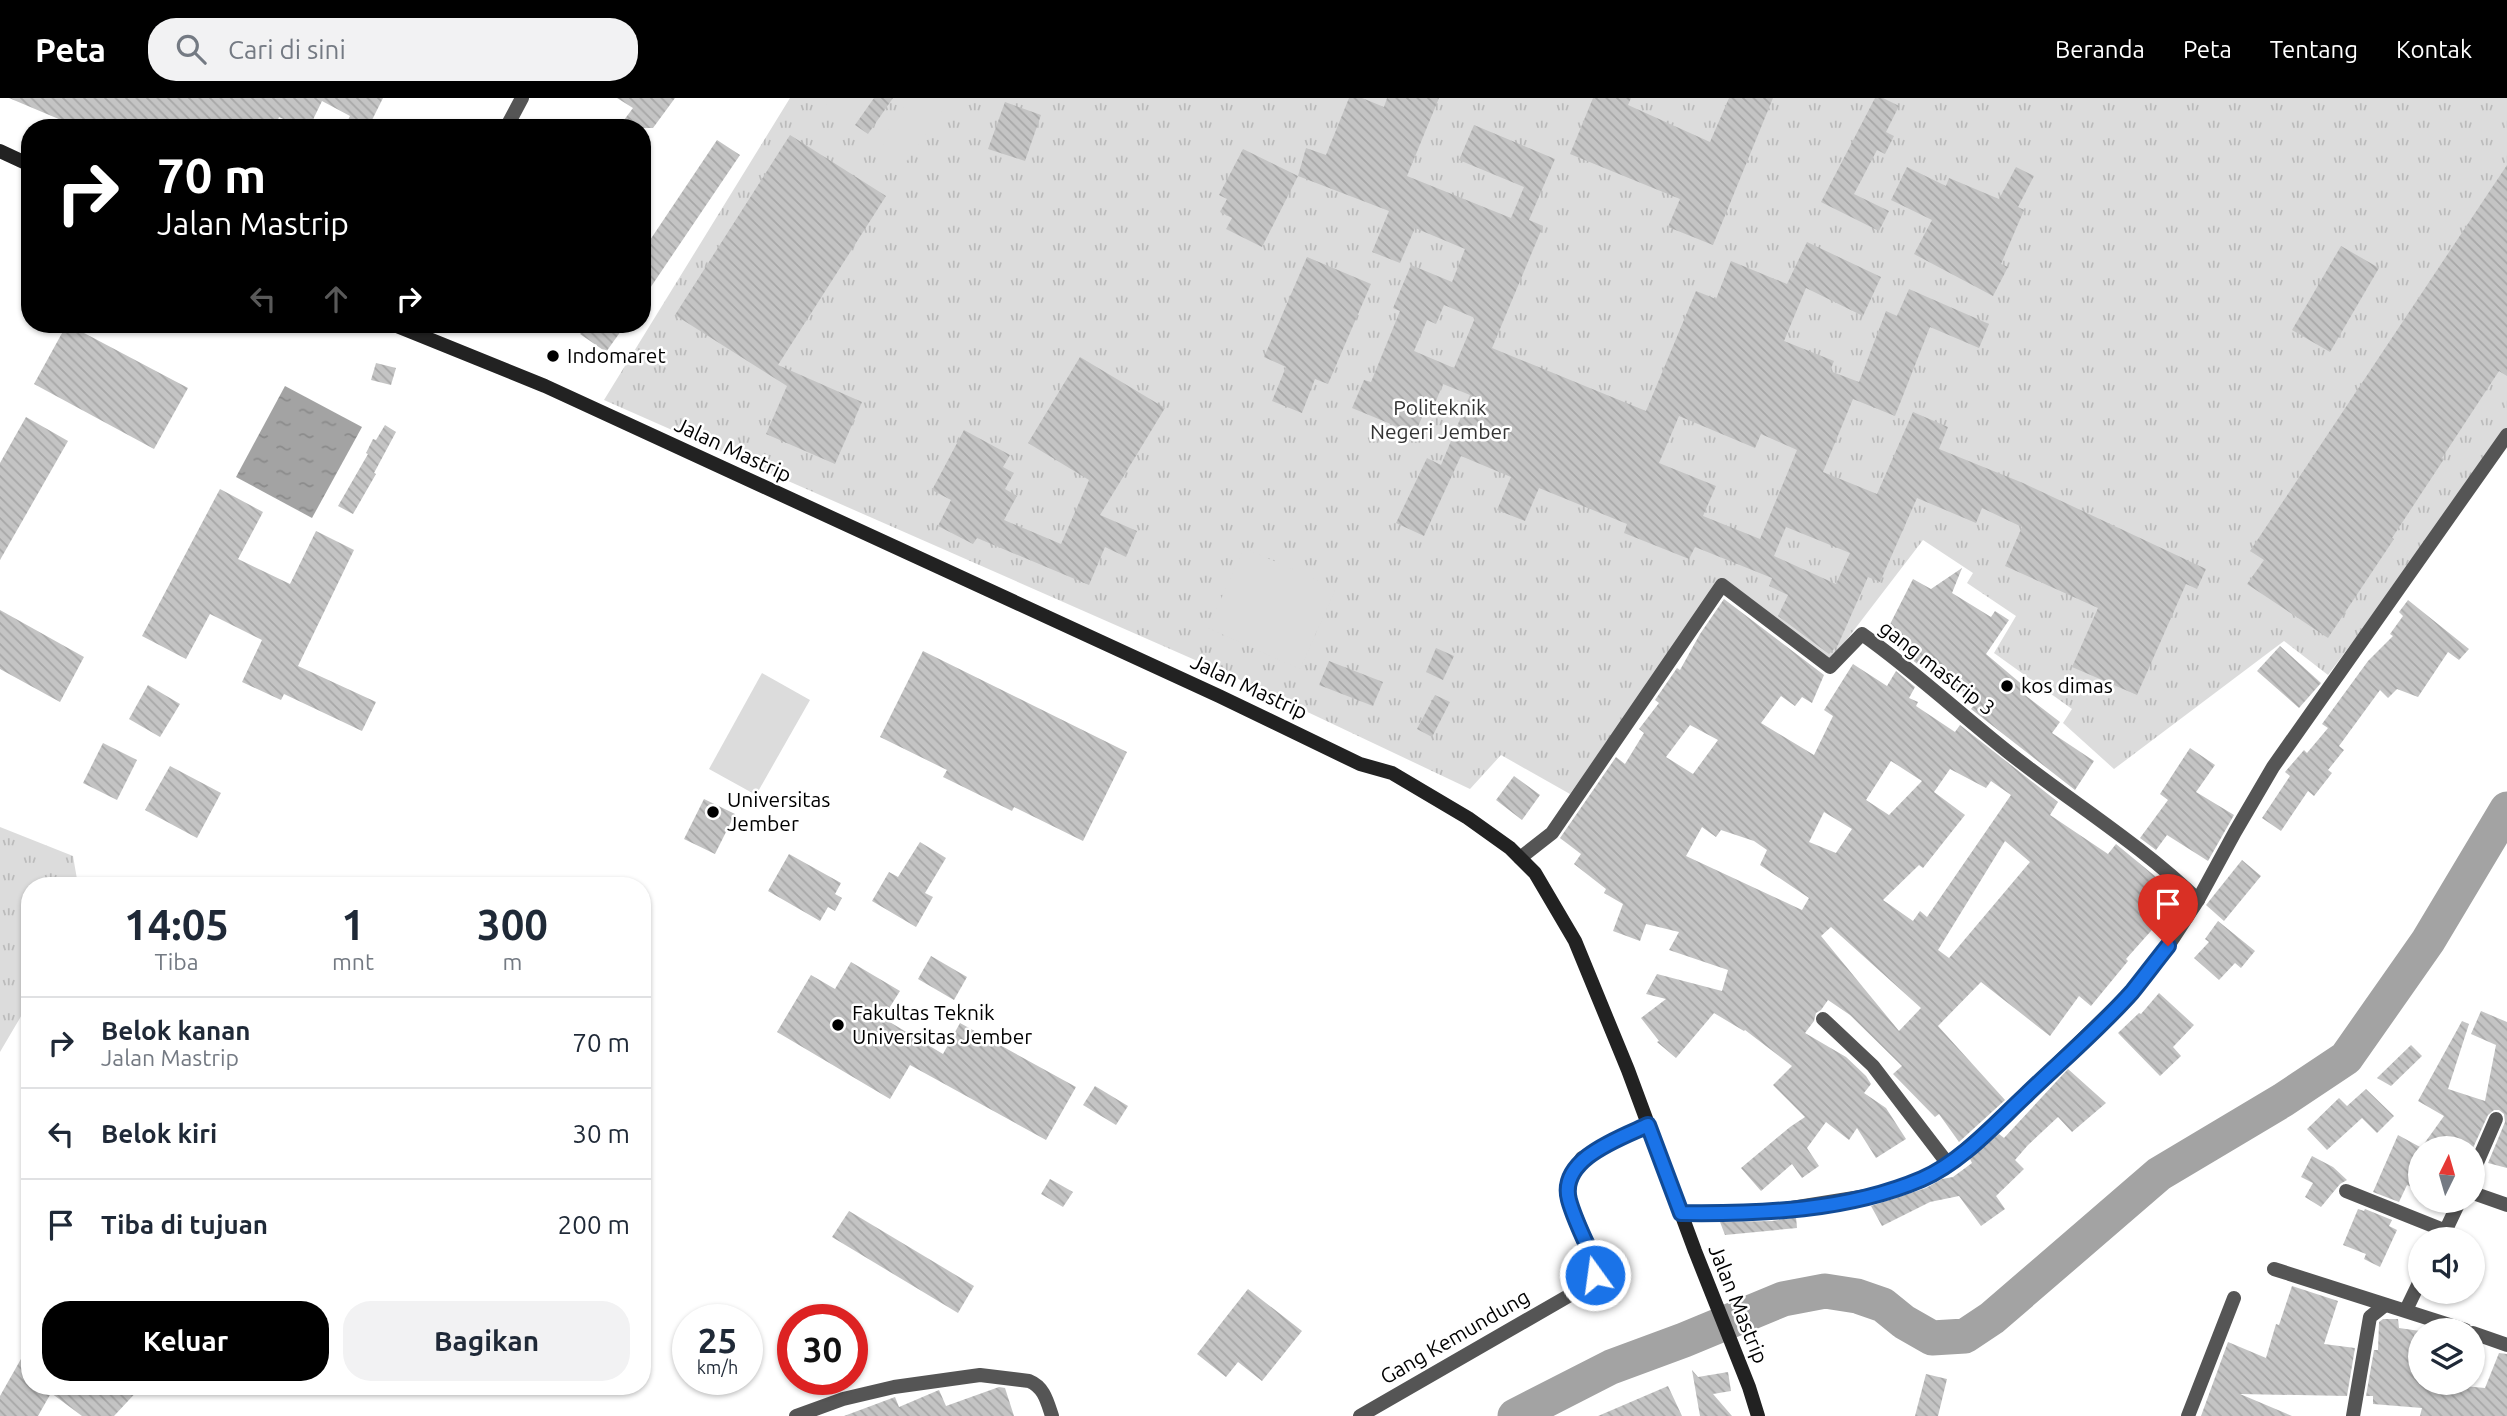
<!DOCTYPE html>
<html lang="id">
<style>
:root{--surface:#fff;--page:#f2f2f3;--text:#1f2937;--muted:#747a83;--line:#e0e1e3;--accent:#000}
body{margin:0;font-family:Ubuntu,sans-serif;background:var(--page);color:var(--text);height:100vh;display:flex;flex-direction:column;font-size:26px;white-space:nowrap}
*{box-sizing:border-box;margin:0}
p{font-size:23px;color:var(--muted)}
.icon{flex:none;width:38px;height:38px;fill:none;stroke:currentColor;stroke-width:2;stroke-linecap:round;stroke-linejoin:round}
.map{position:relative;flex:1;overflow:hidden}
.sheet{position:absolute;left:21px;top:779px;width:630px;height:518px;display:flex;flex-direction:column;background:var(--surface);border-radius:28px;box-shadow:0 2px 5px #0004}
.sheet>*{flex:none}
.top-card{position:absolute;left:21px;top:21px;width:630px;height:214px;border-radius:28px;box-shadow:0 2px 5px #0004;background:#000;color:#fff;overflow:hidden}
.needle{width:46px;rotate:5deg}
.buttons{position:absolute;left:2408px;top:1038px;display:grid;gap:14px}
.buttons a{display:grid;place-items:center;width:77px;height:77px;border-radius:50%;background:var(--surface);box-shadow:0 2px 5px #0004;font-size:35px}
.speed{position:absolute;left:672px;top:1206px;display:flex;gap:14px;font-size:35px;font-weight:700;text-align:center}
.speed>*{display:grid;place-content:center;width:91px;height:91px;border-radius:50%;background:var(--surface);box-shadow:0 2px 5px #0004;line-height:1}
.speed small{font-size:18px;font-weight:400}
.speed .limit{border:10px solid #d22;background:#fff;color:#111}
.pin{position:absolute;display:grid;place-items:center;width:60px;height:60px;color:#fff;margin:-72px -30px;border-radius:50% 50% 50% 0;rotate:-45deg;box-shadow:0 0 7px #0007}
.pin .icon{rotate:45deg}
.me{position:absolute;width:77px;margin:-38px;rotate:346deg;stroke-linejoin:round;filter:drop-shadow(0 0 5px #0008)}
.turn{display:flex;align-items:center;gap:24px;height:147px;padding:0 21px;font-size:32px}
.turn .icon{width:91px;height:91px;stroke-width:2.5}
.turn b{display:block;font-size:49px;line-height:60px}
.lanes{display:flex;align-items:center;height:66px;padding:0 21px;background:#0003;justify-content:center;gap:35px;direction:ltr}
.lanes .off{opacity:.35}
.eta{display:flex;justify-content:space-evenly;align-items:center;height:119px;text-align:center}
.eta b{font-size:42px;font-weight:700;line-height:49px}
.button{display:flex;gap:14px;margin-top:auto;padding:14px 21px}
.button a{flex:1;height:80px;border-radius:28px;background:var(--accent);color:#fff;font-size:28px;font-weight:700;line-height:80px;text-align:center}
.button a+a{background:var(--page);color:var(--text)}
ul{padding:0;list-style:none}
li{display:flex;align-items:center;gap:21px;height:91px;padding:0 21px;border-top:2px solid var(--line)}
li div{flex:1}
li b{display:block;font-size:26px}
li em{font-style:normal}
header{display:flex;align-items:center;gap:42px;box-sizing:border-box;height:98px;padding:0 35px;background:var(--accent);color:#fff}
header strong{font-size:33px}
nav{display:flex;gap:38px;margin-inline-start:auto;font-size:24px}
.search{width:490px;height:63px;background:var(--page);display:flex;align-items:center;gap:18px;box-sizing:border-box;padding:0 24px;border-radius:28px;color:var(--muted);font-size:26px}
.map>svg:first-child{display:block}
</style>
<header>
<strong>Peta</strong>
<div class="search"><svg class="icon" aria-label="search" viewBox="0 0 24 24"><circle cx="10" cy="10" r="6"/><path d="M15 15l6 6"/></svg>Cari di sini</div>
<nav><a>Beranda</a><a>Peta</a><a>Tentang</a><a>Kontak</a></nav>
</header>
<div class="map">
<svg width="2507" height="1318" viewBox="0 0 2507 1318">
<defs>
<pattern id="grass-tufts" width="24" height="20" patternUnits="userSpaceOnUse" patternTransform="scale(1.75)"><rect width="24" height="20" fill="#dcdcdc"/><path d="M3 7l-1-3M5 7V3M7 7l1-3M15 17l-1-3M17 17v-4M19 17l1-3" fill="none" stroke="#bbb"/></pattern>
<pattern id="water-ripples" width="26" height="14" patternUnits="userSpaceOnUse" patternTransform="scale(1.75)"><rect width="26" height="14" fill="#a3a3a3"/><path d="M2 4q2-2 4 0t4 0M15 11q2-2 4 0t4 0" fill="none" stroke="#8b8b8b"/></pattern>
<pattern id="building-back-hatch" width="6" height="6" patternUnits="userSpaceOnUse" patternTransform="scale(1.75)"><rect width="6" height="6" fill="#c4c4c4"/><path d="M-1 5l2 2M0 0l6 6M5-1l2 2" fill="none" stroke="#a7a7a7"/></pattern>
</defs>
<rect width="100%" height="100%" fill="#fff"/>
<g fill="url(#grass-tufts)">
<path d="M790,0h1717v337l-179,240 -44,-34 -170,128 -51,-46 9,-14 -78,-56 22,-37 -49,-33 6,-10 -50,-33 -95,124 -107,-84 -151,214 -69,-39 -31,34 -234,-111 -632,-278z"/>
<path d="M0,729l73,29 5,29 -48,1v115l-30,51z"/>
</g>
<g fill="#dcdcdc">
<path d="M826,0h40l-16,23 -27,-19z"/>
<path d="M910,0h26l10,7 -39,56 -27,-19z"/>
<path d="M1244,450l92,40 -36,81 -92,-41z"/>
<path d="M762,575l48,27 -54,95 -47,-26z"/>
</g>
<path fill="url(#water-ripples)" d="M285,288l77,41 -50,91 -76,-41z"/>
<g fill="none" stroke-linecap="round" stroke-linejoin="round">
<path stroke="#a3a3a3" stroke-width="35" d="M1515,1318l96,-49 73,-27 99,-41 42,-8 32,5 26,9 21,17 28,16 33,-2 27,-18 167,-144 124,-74 63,-42 82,-117 79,-132"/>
</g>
<g fill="url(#building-back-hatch)" fill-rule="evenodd">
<path d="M9,0h374l-15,30h-24l6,-12 -28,-15 -13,27h-7l-23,-11 -4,11h-195z"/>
<path d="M617,0h58l-22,30h-35l15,-20z"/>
<path d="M874,0h19l-25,36 -13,-9z"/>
<path d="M1349,0h13l22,9 3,-9h52l-32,78 104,42 13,-31 -65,-27 15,-35 81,34 -26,61 14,6 -51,122 154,63 50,-120 20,8 15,-38 56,23 20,-42 74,35 -18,39 -57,-28 -22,53 50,20 -4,10 29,11 27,-71 11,5 12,-27 80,35 -10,24 -49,-21 -35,89 -42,-17 -30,73 54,22 36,-82 35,15 -9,22 84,34 183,86 -9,20 -11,-5 -49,111 -65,-28 26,-59 -93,-42 17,-39 -40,-19 -6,15 -59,-25 -37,84 -12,-5 -30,68 -9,9 -51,-38 10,-21 -19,-9 3,-8 -77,-31 -6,12 -65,-26 3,-9 -88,-36 -14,33 -28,-11 14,-33 -50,-21 -37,80 -28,-13 31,-65 14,7 29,-70 -27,-11 -10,24 -6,-3 -12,29 -63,-26 12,-28 7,2 29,-71 -7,-3 18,-43 41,17 13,-33 -50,-21 -15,35 -28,-11 17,-41 -91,-35 8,-28 20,7zM1444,207l31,13 -21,50 -40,-17 13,-31 9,4zM1679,318l76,32 6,-14 36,16 -37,89 -57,-23 13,-30 -57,-23zM1786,429l64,26 -14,31 -62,-28z"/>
<path d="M1593,0h38l-3,7 82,37 19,-44h44l-60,147 -45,-18 12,-28 -110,-45z"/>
<path d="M1875,0h8l16,8 -13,26 8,4 -9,18 -8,-4 -23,44 35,17 -10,20 -58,-29z"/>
<path d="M1005,4l36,13 -16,46 -37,-12z"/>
<path d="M790,37l96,61 -108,169 84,37 -27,62 -69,-30 21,-48 -112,-71z"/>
<path d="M717,42l23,15 -98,145v-48z"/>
<path d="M1243,51l55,27 -36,71 -36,-18 6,-11 -12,-6 7,-13 -8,-4z"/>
<path d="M2507,67v211l-8,-5 -57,87 2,1 -52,79 2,1 -66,99 -81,-54 17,-24 -14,-9z"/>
<path d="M1907,69l39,19 3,-8 50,21 17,-32 18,9 -16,31 6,3 -23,54 7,3 -15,29 -79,-42 18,-34 -41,-20z"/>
<path d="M2341,148l38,22 -49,84 -38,-22z"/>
<path d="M1307,159l64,27 -43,100 -13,-5 -13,34 -30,-12 14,-34 -22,-10z"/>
<path d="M67,226l121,64 -34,61 -120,-65z"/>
<path d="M588,226h38l-20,28 -26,-18z"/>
<path d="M1080,259l85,51 -65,107 37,16 -11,26 -21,-10 -16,38 -112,-47 -4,6 -35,-18 13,-26 -19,-10 32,-60 46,25 -7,12 11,6 -9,16 12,7 -13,24 57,24 28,-64 -61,-37z"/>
<path d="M376,265l20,5 -5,17 -20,-5z"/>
<path d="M26,319l42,24 -68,119v-97z"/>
<path d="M385,327l11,7 -22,41 2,1 -23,40 -15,-8 30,-52 -2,-1 7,-14 3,1z"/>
<path d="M220,391l43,23 -25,47 52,25 26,-53 38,19 -56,116 78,36 -14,29 -78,-37 -3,6 -39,-18 20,-42 -52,-26 -24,45 -44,-23z"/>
<path d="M1962,470l-10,25 39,24 4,-6 14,9 -23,34 39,33 -4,5 39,30 -8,11 42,28 -19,29 -104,-81 3,-4 -12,-8 3,-4 -38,-24 -1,2 -31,-25 1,-2 -12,-8 29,-57 18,10z"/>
<path d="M1724,501l100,76 -12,28 -10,-6 -7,9 -14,-10 -20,27 53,32 19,-39 -9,-6 29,-46 34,22 9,-15 19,16 -6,11 9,4 -2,4 39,26 5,-7 98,77 -8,13 58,39 8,-10 68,56 -11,18 -6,-5 -41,46 2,2 -37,45 -12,-10 -29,40 -69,-54 -43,44 67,74 -46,42 -20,-28 -4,3 -42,-43 9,-8 -52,-51 -22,-15 -7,10 -5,3 -2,8 -9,12 41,24 20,19 5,8 -7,9 22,15 20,31 -30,19 -19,-30 -8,12 -23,-18 -19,26 12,18 -17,12 -10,-14 -31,27 -20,-23 49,-41 15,-10 -32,-32 19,-19 -47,-36 -1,1 -30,-18 -38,45 -19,-16 2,-1 -18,-23 25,-19 -20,-5 11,-20 65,17 6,-21 -59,-20 10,-18 -33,-8 -6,17 -27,-10 10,-27 -19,-11 2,-4 -32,-25 7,-10 -21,-16 56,-81 9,7 19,-31 -5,-4 20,-26 -4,-3 22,-32 3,2 20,-36zM1690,627l28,15 -25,34 -27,-17zM1891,663l31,20 -33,34 -23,-15zM1950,671l36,19 5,-7 20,14 -84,122 -7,-6 -7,10 -30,-21 36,-35 4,3 42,-53 -31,-23zM1824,714l28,17 -16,24 -27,-11zM1702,729l14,10 5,-7 33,11 13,9 -7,15 49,33 -7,12 -116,-54zM2005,743l25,21 -81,96 -11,-8zM1831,829l90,81 -22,23 -78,-95z"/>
<path d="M2408,502l61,49 -10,11 -11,-8 -30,45 -21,-8 -9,9 -8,-8 -41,56 5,4 -16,20 4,3 -18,23 -6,-5 -27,40 -19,-13 28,-42 -5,-4 19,-22 3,3 21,-25 -6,-4 46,-63 25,-25 -3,-2 13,-18 -4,-4z"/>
<path d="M0,512l84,47 -24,45 -60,-33z"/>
<path d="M2280,548l41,37 -22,25 -42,-37z"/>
<path d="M1436,550l18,8 -11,24 -17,-8z"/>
<path d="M923,553l204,101 -44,89 -69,-34 -2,4 -69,-34 4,-7 -67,-33z"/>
<path d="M1329,563l54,21 -10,24 -54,-21z"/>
<path d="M148,587l32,19 -20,33 -31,-18z"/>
<path d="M1435,597l15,7 -18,35 -15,-8z"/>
<path d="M103,645l34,17 -20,40 -34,-17z"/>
<path d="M2190,650l25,17 -19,27 38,23 -26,46 -41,-26 -11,15 -16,-12 28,-38 -8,-6z"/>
<path d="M170,668l51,27 -24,45 -52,-28z"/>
<path d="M1514,678l26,19 -18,25 -26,-20z"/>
<path d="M704,701l31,15 -20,40 -31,-15z"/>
<path d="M920,744l26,16 -21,35 8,4 -17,30 -44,-26 17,-29 9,5z"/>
<path d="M789,756l52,29 -6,11 7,4 -7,13 -7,-4 -8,14 -52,-30z"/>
<path d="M2242,762l19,16 -37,45 -18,-16z"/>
<path d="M2218,823l37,30 -14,17 -6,-5 -16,17 -25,-22 15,-16 -4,-3z"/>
<path d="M931,858l36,21 -13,23 -36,-21z"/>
<path d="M851,864l49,29 -17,27 60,36 17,-31 116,64 -30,53 -136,-75 -20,34 -113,-67 34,-57 24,14z"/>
<path d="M2159,895l35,32 -21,22 8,9 -21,20 -42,-43 21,-20 2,1z"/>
<path d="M2481,913l26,11v146l-19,-5 17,-41 -1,-8 -5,-4h-5l-6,5 -15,33h-52l23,-32 -26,-15 44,-80 7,3 -21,65 37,12 11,-56 -25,-11z"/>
<path d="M2411,947l11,11 -31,30 -14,-8z"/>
<path d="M2068,971l38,34 -34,29 -14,-15 -30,28 -13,15 9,9 -28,27 9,13 -24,17 -22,-30 -29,6 -48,24 -11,-20 55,-18 16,-9 11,-2 19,-14 -2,-4 1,-2 28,-23 5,4z"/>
<path d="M1095,988l33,20 -12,19 -33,-20z"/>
<path d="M2366,991l28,27 -17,17 -15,-15 -35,32 -20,-21 32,-31 8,8z"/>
<path d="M2398,1037l22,12v44l-13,-6 -8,17 -26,-10z"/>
<path d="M2312,1058l21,11 14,13 -7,4 -19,23 -16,-10 8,-14 -12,-6z"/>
<path d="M1050,1081l23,13 -10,15 -22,-13z"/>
<path d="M2358,1111l6,2 1,-2 27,11 -3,6 8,4 -17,37 -16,-8 2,-5 -23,-9z"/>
<path d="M849,1113l125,75 -16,27 -126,-76z"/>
<path d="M1796,1119l1,11 -72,7 -5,-13 52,-1z"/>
<path d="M2292,1188l46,15 -14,43 31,4 -8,48 -107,-2 52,22h-91l27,-74 38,16 10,-34 3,1z"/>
<path d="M1248,1191l54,42 -40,50 -24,-19 -12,15 -29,-23z"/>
<path d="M2383,1221h15l1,9 21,3v51l65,6 14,-35 8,1v62h-87l2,-8 -49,-4v-8h-7l8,-46h4l1,-28z"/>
<path d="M30,1245v43h112l-28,30h-32l-31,-23 -13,23h-38v-20z"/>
<path d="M1692,1272l6,7 30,-5 3,19 -18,3 19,22h-32z"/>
<path d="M1926,1276l21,5 -9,37h-23z"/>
<path d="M1668,1288l14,30h-84z"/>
<path d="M999,1289l6,1 9,28h-170l51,-19 4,10 40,-17 7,16z"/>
</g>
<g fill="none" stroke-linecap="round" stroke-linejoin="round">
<g stroke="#555" stroke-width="14">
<path d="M506,30l16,-30"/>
<path d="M1520,760l32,-25 170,-248 108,82 32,-33c51,36 97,79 146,118 63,50 132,92 190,148"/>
<path d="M1823,921l50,47 75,98"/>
<path d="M2473,1074l23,-53"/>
<path d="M2346,1093l100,40"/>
<path d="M2473,1095l34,12"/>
<path d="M1681,1115l91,-2 107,-17 44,-15 25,-15 45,-38 138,-134 37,-46 30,-46 37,-68 38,-65 234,-332"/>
<path d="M2442,1140l18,-38"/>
<path d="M2274,1171l191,61"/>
<path d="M2406,1212l14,-29"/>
<path d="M2473,1235l34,12"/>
<path d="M796,1318l47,-17 51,-12 86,-12 49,6c15,6 18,20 23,35"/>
<path d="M1360,1318l231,-133 5,-18 -28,-68 4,-24 10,-15 66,-33"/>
<path d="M2188,1318l46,-118"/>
<path d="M2353,1318l17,-99 15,-12"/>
</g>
<g stroke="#222" stroke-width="14">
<path d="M0,53l30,14"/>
<path d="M392,226l153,62 674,310 141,68 32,9 76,45 42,30 25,25 40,68 53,129 67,181 54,136 9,29"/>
</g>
</g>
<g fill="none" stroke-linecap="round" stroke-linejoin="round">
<defs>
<path id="route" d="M1595,1177l1,-10c-9,-21 -21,-43 -27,-65 -11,-41 51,-62 79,-75l33,88c80,1 166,-2 241,-34 39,-17 72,-54 103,-83 35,-34 74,-67 107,-104 12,-15 24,-31 36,-46"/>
</defs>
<use href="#route" stroke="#114b97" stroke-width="18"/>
<use href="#route" stroke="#1a73e8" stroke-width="12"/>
</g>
<g fill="#000" stroke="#fff" stroke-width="2.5">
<circle cx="553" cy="258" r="7"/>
<circle cx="2007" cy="588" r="7"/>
<circle cx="713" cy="714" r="7"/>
<circle cx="838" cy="927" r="7"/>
</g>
<g text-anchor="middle" stroke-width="5" stroke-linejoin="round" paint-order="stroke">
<g font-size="21" fill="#000" stroke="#fff" text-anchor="start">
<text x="567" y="265">Indomaret</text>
<text x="2021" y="595">kos dimas</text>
<text x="727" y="709">Universitas<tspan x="727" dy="24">Jember</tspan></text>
<text x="852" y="922">Fakultas Teknik<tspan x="852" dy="24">Universitas Jember</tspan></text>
</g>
<g font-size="21" fill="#333" stroke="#fff">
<text x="1440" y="317">Politeknik<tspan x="1440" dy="24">Negeri Jember</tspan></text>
</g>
<g font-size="21" fill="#000" stroke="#fff">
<text transform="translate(733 352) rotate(25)" y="7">Jalan Mastrip</text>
<text transform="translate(1937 570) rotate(38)" y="7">gang mastrip 3</text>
<text transform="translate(1249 589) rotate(25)" y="7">Jalan Mastrip</text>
<text transform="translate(1738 1206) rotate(68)" y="7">Jalan Mastrip</text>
<text transform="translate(1455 1239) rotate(-30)" y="7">Gang Kemundung</text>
</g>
</g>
</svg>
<div class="buttons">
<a><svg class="needle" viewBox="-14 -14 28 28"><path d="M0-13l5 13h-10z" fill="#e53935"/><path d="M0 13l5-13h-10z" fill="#747a83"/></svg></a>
<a><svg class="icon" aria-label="sound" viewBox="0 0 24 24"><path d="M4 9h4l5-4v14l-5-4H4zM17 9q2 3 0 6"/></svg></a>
<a><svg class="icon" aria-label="layers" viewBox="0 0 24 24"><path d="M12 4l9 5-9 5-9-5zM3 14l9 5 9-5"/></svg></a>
</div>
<div class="speed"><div>25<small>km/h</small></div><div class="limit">30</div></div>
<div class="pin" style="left:2168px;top:848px;background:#d93025"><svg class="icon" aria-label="arrive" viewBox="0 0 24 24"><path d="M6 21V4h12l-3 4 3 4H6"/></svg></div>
<svg class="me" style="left:1595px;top:1177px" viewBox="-20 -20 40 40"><circle r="17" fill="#1a73e8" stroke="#fff" stroke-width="3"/><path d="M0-11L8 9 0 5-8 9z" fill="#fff"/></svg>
<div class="top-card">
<div class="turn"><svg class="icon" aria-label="right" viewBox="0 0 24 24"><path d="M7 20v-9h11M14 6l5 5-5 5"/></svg><div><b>70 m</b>Jalan Mastrip</div></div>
<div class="lanes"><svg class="icon off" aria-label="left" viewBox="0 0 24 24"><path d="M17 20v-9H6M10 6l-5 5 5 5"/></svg><svg class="icon off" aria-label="ahead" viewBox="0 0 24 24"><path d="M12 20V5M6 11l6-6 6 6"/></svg><svg class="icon" aria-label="right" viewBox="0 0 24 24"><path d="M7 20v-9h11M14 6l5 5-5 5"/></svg></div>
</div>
<section class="sheet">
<div class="eta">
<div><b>14:05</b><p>Tiba</p></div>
<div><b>1</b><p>mnt</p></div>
<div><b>300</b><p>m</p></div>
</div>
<ul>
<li><svg class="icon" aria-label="right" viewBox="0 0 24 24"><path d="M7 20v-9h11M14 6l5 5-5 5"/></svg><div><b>Belok kanan</b><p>Jalan Mastrip</p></div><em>70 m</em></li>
<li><svg class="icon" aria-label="left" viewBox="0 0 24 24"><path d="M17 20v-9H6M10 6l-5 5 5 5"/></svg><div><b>Belok kiri</b></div><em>30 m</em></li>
<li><svg class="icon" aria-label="arrive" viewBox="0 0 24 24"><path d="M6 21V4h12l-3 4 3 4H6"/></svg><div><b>Tiba di tujuan</b></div><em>200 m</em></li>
</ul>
<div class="button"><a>Keluar</a><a>Bagikan</a></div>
</section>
</div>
